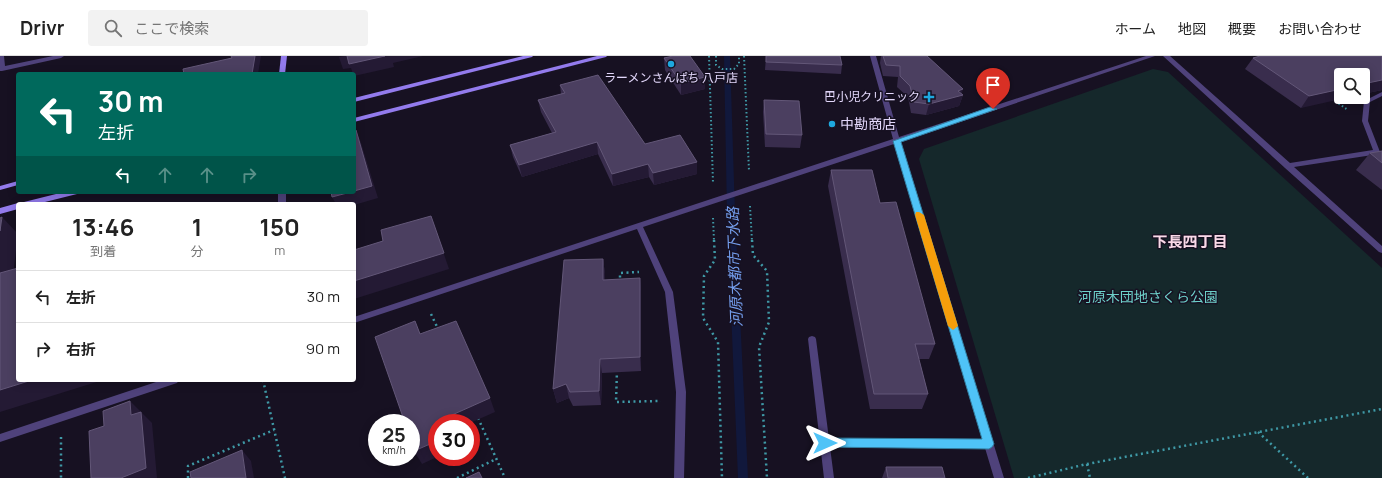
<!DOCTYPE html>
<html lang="ja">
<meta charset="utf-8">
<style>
:root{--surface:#fff;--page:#f2f2f2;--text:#222;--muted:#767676;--line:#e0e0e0}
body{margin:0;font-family:Manrope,"Noto Sans JP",sans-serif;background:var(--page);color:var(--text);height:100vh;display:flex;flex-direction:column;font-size:15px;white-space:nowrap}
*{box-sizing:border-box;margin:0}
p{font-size:13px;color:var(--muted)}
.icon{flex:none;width:22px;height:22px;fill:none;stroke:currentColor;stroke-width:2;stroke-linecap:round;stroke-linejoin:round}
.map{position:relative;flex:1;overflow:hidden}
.panel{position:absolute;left:16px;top:146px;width:340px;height:180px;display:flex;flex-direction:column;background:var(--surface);border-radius:4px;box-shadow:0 2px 10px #0003}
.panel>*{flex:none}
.top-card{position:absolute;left:16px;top:16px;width:340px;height:122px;border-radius:4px;box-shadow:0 2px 10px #0003;background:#00695c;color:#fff;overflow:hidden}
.controls{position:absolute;left:1334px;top:12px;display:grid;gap:8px}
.controls a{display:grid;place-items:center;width:36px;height:36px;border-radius:4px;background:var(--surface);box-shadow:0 2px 10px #0003;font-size:20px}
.speed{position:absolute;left:368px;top:358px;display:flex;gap:8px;font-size:20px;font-weight:700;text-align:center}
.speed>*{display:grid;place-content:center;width:52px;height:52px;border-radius:50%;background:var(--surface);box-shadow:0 2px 10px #0003;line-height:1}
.speed small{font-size:10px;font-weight:400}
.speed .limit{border:6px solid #d22;background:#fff;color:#111}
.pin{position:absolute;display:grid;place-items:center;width:34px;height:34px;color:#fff;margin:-41px -17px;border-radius:50% 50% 50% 0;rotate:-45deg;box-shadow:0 0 4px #0007}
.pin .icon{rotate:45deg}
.me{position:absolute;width:44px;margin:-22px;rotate:90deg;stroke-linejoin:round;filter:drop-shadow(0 0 3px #0008)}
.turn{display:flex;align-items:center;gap:14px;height:84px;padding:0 16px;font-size:18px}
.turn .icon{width:52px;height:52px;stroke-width:2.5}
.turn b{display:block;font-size:28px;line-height:34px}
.lanes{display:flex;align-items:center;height:38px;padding:0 16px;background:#0003;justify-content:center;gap:20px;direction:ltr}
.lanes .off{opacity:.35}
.eta{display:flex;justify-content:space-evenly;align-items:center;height:68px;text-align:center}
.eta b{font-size:24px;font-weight:700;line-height:28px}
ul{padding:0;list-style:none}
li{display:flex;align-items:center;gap:12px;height:52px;padding:0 16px;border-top:1px solid var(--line)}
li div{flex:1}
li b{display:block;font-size:15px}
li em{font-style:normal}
header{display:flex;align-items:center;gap:24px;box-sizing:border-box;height:56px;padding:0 20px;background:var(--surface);border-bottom:1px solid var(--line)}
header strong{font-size:19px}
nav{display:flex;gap:22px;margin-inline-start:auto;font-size:14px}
.search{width:280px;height:36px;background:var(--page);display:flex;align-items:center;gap:10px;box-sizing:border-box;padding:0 14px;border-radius:4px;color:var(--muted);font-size:15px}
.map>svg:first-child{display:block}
</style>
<header>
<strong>Drivr</strong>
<div class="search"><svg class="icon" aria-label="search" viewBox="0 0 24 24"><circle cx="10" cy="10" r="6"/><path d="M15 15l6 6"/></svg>ここで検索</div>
<nav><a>ホーム</a><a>地図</a><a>概要</a><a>お問い合わせ</a></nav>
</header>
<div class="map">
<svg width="1382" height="422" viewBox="0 0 1382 422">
<rect width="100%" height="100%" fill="#171122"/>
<path fill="#15282b" d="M1153,13l15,3 214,196v210h-368l-95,-319 5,-10z"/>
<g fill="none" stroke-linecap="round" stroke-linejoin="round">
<path fill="#11183c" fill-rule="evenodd" d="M724,0h6l5,158 13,264h-10l-11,-264z"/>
<g stroke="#3f99a6" stroke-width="2" stroke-dasharray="1.5 2.5" stroke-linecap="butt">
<path d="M709,0l4,127"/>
<path d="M716,0v9l6,4h12l5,-5v-8"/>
<path d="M744,0l5,115"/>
<path d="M1332,43l16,11"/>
<path d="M750,150l2,35"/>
<path d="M713,162l1,23"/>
</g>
<g stroke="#3f99a6" stroke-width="2.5" stroke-dasharray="2 3.5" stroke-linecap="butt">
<path d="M714,184l1,20 -11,16 -1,42 15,24 4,136"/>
<path d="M752,184l1,15 14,16 2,51 -10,25 8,131"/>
<path d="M620,227v-10l19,-1"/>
<path d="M431,258l8,17"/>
<path d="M617,314l-1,32 45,-1"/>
<path d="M263,324l22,98"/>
<path d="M478,362l27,60"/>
<path d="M1258,376l50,46"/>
<path d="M61,381v41"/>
<path d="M1087,408l3,14"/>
<path d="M188,422v-12l86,-36"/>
<path d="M457,422l39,-19"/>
<path d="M1028,422l59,-14 295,-55"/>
</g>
<g fill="#4f427b" fill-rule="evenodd">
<path d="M0,0h4l1,10 48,-10h11l-3,2 -59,13h-2z"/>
<path d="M870,0h6l23,81 247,-81h9l-254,86 103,336h-10l-9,-30 -155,-1 4,31h-10l-16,-139 1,-2 3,-1 3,1 1,2 13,100 154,1 -89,-296 -251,83 30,65 13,100 -2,86h-10l2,-86 -11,-100 -28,-63 -283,94v-6l539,-178z"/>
<path d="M1163,0h7l120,107 83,-13 -11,-29 2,-20 18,-9v4l-12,6 -2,19 12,31 -1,2 -85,13 88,79v7l-3,-1 -94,-84z"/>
<rect x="278" y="136" width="8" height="12"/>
<path d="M162,324h17l-2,3 -177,59v-8z"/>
</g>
<g fill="#937bed" fill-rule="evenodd">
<path d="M281,0h6l-2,18h-6z"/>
<path d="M523,0h10l-1,1 -178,45v-4z"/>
<path d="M597,0h10l-1,1 -252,65v-4z"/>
<path d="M18,125v4l-18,5v-4z"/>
<path d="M64,136h14l-1,2 -40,10h-14l1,-2z"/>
<path d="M18,147l2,1h-2v5l-18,5v-6z"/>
</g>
</g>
<g fill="#392d4d">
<path d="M766,0h74l2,9 -1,9 -76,-4z"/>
<path d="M881,0h46l36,39 -4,11 -33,9 -15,-2 -3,-16 -11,-10 1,-10 -15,-1 -3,-13z"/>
<path d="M1382,0v34l-19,4v-19l-62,33 -56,-39 8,-11z"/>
<path d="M664,2l41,31 -24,6 -16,-25z"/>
<path d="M560,29l85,59 52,18v12l-43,11 -5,-8 -36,9 -15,-32 -76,23 -9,-20 -3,-12 42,-12 -11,-21 -3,-12 23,-6z"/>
<path d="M764,44l38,35 -2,13 -35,-1 -2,-35z"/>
<path d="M1382,95v39l-26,-20 14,-17z"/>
<path d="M831,114l49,33 55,141 -6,15h-10l9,35 -6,15h-52l-42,-223z"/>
<path d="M603,203l2,15v6l35,-2 1,15v78l-39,2 -1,32 -28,1 -4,-8 -12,5 -4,-14z"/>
<path d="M886,411l59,11h-63z"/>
</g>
<g fill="#241a34">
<path d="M255,0h6l-3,18h-6z"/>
<path d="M344,0h79l-30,7 1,4 -40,9v-2h-1l-2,-6 -8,1 -4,-12z"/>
<path d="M705,21v12l-24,6v-12z"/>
<path d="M1382,24v10l-19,4v-10z"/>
<path d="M963,33l-2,7 2,-1 -4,11 -33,9 3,-11 29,-13z"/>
<path d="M1341,33v8h9l-49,11 8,-12z"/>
<path d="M356,74l5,13 17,55 -24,7v-1h-18l-4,-7 19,-5h3z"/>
<path d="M597,86l1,12 -76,23 -3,-12z"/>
<path d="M697,106v12l-43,11 -1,-12z"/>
<path d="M648,108l1,13 -36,9 -1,-12z"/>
<path d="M431,160l18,53 -95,30v-18z"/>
<path d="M2,161l16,17 -7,58 -11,-11v-50z"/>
<path d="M603,203l2,15 -1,21 -1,-15z"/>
<path d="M640,222l1,15v78l-1,-14z"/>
<path d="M600,303l2,14 -1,32 -2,-14z"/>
<path d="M32,324h71l-103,32v-22z"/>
<path d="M566,328l3,14 -12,5 -4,-14z"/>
<path d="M490,342l5,14 -25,11h-15l-3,-8z"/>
<path d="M130,345l22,22 5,55h-36l10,-63z"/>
<path d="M437,385v16l-15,7 -8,-13z"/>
<path d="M242,394l9,11 3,17h-8z"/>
</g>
<g fill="#4b3f60" stroke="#635778">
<path d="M231,0h24l-3,18h-68l-1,-5 49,-11z"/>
<path d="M347,0h38l-36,8z"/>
<path d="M673,0h17l15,21 -24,6 -17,-25z"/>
<path d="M766,0h74l2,9 -76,-3z"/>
<path d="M883,0h44l36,33 -5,2 5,4 -34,9 -15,-2 -4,-16 -10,-10v-10l-14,-1z"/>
<path d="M1260,0h122v24l-19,4v-9h-22v14l-32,7 -56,-38z"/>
<path d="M598,19l47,69 35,-9 17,27 -44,11 -5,-9 -36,10 -15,-32 -78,23 -9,-20 46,-13 -18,-32 27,-7 -5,-8z"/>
<path d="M764,44l35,1 3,34 -36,-1z"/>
<path d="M356,74l16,56 -18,5v-60z"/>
<path d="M1382,95v12l-12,-10z"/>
<path d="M831,114h41l8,33 16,-1 39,142h-20l13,50h-54z"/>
<path d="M331,136h20l-19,5z"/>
<path d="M431,160l13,37 -90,28v-31l29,-9 -2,-11z"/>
<path d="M2,161l-2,14v-13z"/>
<path d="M603,203v21l37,-2v79l-40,2 -1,32 -29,1 -4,-8 -13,5 11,-129z"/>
<path d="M18,212v112h14l-32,10v-117z"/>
<path d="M415,265l5,13 36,-13 34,77 -38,17 3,8h-18v18l-23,10 -3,-10v-18h-6l-30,-86z"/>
<path d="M130,345l1,14 10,-3 5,56 -25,10h-30l-2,-47 15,-5 -1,-15z"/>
<path d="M242,394l4,28h-55l-1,-6z"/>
<path d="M886,411h56l3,11h-57z"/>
<path d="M479,416l3,6h-16z"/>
</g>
<path fill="#4fc3f7" stroke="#337fa1" d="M990,51l7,2 -96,33 93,302 -2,3 -3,2 -168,-2 -2,-4 2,-3 4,-2 157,1 -89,-298z"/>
<path fill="#f59e0b" d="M916,156h3l5,3 34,111 -5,4 -5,-4 -33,-111z"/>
<g fill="#1ea8df" stroke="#171122" stroke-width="1.5">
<circle cx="671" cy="8" r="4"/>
<path d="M927 35h4v4h4v4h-4v4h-4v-4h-4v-4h4z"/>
<circle cx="832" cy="68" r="4"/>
</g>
<g text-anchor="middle" stroke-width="3" stroke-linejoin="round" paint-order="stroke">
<g font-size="12" fill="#e2d7fa" stroke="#171122">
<text x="671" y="26">ラーメンさんぱち 八戸店</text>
<text x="920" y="45" text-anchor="end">巴小児クリニック</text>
</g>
<g font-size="14" fill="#e2d7fa" stroke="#171122" text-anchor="start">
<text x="840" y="73">中勘商店</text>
</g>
<g font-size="14" fill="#6dd0ca" stroke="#171122">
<text x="1148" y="246">河原木団地さくら公園</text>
</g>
<g font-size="15" font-weight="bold" fill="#fad9e8" stroke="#171122">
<text x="1190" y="191">下長四丁目</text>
</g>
<g font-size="15" font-style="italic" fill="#739dec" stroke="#171122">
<text transform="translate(735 211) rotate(-92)" y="5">河原木都市下水路</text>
</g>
</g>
</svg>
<div class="controls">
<a><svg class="icon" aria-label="search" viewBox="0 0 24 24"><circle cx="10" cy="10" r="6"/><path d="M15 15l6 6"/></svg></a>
</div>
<div class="speed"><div>25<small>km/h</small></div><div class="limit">30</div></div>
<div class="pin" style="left:993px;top:53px;background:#d93025"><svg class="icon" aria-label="arrive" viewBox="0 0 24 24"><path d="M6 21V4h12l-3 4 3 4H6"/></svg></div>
<svg class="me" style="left:825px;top:387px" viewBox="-20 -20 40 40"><path d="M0-17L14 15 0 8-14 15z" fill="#4fc3f7" stroke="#fff" stroke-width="4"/></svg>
<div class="top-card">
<div class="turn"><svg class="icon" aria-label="left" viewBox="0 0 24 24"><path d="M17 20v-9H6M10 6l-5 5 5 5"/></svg><div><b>30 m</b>左折</div></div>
<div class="lanes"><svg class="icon" aria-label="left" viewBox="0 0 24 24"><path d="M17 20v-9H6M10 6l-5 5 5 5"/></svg><svg class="icon off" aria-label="ahead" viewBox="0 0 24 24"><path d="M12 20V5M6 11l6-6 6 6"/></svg><svg class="icon off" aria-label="ahead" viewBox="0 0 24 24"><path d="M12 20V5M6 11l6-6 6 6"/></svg><svg class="icon off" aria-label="right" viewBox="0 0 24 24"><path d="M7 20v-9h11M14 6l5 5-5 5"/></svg></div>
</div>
<section class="panel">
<div class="eta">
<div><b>13:46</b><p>到着</p></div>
<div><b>1</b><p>分</p></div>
<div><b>150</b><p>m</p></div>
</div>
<ul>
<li><svg class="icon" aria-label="left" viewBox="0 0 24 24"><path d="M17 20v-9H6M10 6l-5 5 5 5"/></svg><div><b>左折</b></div><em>30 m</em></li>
<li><svg class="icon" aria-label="right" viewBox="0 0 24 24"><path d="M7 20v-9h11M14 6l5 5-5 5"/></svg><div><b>右折</b></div><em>90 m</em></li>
</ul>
</section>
</div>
